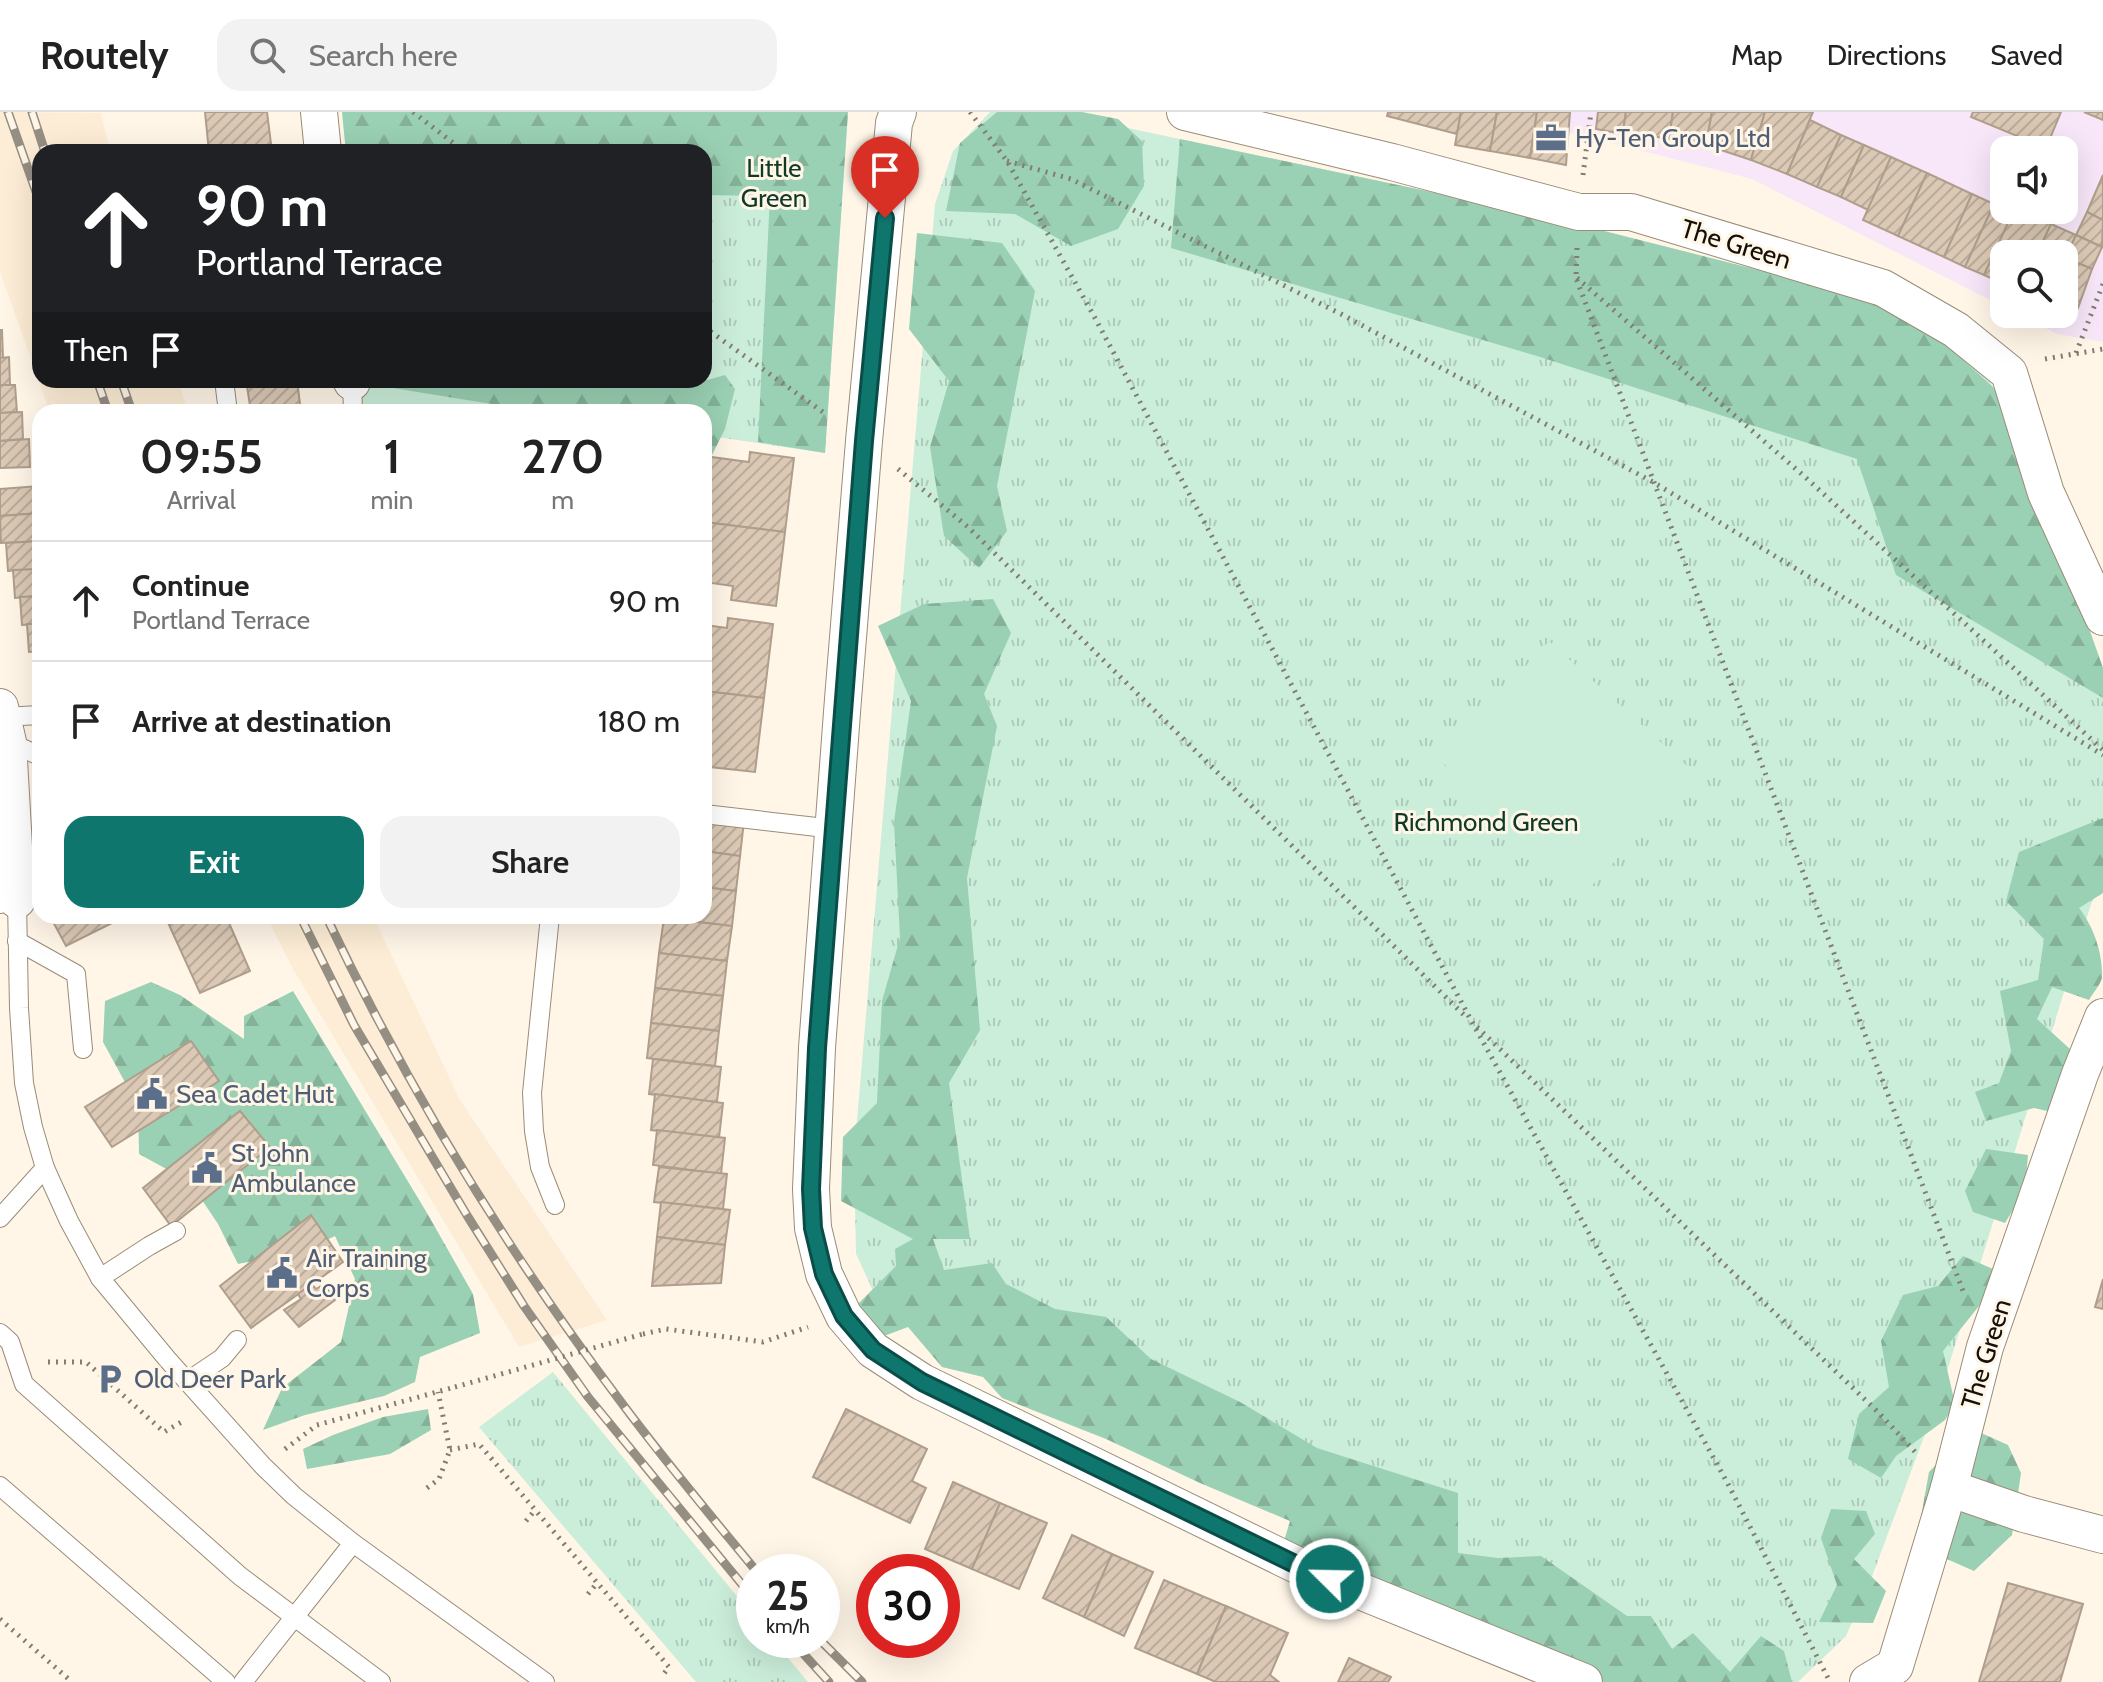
<!DOCTYPE html>
<style>
:root{--surface:#fff;--page:#f2f2f2;--text:#222;--muted:#767676;--line:#e0e0e0;--accent:#0f766e}
body{margin:0;font-family:Cabin,sans-serif;background:var(--page);color:var(--text);height:100vh;display:flex;flex-direction:column;font-size:30px;white-space:nowrap}
*{box-sizing:border-box;margin:0}
p{font-size:26px;color:var(--muted)}
.icon{flex:none;width:44px;height:44px;fill:none;stroke:currentColor;stroke-width:2;stroke-linecap:round;stroke-linejoin:round}
.map{position:relative;flex:1;overflow:hidden}
.side{position:absolute;left:32px;top:292px;width:680px;height:520px;display:flex;flex-direction:column;background:var(--surface);border-radius:24px;box-shadow:0 8px 32px #0002}
.side>*{flex:none}
.banner{position:absolute;left:32px;top:32px;width:680px;height:244px;border-radius:24px;box-shadow:0 8px 32px #0002;background:#202124;color:#fff;overflow:hidden}
.buttons{position:absolute;left:1990px;top:24px;display:grid;gap:16px}
.buttons a{display:grid;place-items:center;width:88px;height:88px;border-radius:16px;background:var(--surface);box-shadow:0 8px 32px #0002;font-size:40px}
.speed{position:absolute;left:736px;top:1442px;display:flex;gap:16px;font-size:40px;font-weight:700;text-align:center}
.speed>*{display:grid;place-content:center;width:104px;height:104px;border-radius:50%;background:var(--surface);box-shadow:0 8px 32px #0002;line-height:1}
.speed small{font-size:20px;font-weight:400}
.speed .limit{border:12px solid #d22;background:#fff;color:#111}
.pin{position:absolute;display:grid;place-items:center;width:68px;height:68px;color:#fff;margin:-82px -34px;border-radius:50% 50% 50% 0;rotate:-45deg;box-shadow:0 0 8px #0007}
.pin .icon{rotate:45deg}
.me{position:absolute;width:88px;margin:-44px;rotate:293deg;stroke-linejoin:round;filter:drop-shadow(0 0 6px #0008)}
.turn{display:flex;align-items:center;gap:28px;height:168px;padding:0 32px;font-size:36px}
.turn .icon{width:104px;height:104px;stroke-width:2.5}
.turn b{display:block;font-size:56px;line-height:68px}
.then{display:flex;align-items:center;height:76px;padding:0 32px;background:#0003;gap:16px;font-size:30px}
.eta{display:flex;justify-content:space-evenly;align-items:center;height:136px;text-align:center}
.eta b{font-size:48px;font-weight:600;line-height:56px}
.button{display:flex;gap:16px;margin-top:auto;padding:16px 32px}
.button a{flex:1;height:92px;border-radius:24px;background:var(--accent);color:#fff;font-size:32px;font-weight:600;line-height:92px;text-align:center}
.button a+a{background:var(--page);color:var(--text)}
ul{padding:0;list-style:none}
li{display:flex;align-items:center;gap:24px;height:120px;padding:0 32px;border-top:2px solid var(--line)}
li div{flex:1}
li b{display:block;font-size:30px}
li em{font-style:normal}
header{display:flex;align-items:center;gap:48px;box-sizing:border-box;height:112px;padding:0 40px;background:var(--surface);border-bottom:2px solid var(--line)}
header strong{font-size:38px}
nav{display:flex;gap:44px;margin-inline-start:auto;font-size:28px}
.search{width:560px;height:72px;background:var(--page);display:flex;align-items:center;gap:20px;box-sizing:border-box;padding:0 28px;border-radius:24px;color:var(--muted);font-size:30px}
.map>svg:first-child{display:block}
</style>
<header>
<strong>Routely</strong>
<div class="search"><svg class="icon" aria-label="search" viewBox="0 0 24 24"><circle cx="10" cy="10" r="6"/><path d="M15 15l6 6"/></svg>Search here</div>
<nav><a>Map</a><a>Directions</a><a>Saved</a></nav>
</header>
<div class="map">
<svg width="2103" height="1570" viewBox="0 0 2103 1570">
<defs>
<pattern id="grass-tufts" width="24" height="20" patternUnits="userSpaceOnUse" patternTransform="scale(2)"><rect width="24" height="20" fill="#cbeeda"/><path d="M3 7l-1-3M5 7V3M7 7l1-3M15 17l-1-3M17 17v-4M19 17l1-3" fill="none" stroke="#adcbba"/></pattern>
<pattern id="forest-firs" width="22" height="20" patternUnits="userSpaceOnUse" patternTransform="scale(2)"><rect width="22" height="20" fill="#9ad0b3"/><path d="M5 1l3.5 6h-7zM16 11l3.5 6h-7z" fill="#84b198"/></pattern>
<pattern id="building-hatch" width="6" height="6" patternUnits="userSpaceOnUse" patternTransform="scale(2)"><rect width="6" height="6" fill="#dbc9b5"/><path d="M-1 1l2-2M0 6l6-6M5 7l2-2" fill="none" stroke="#bbab9a"/></pattern>
</defs>
<rect width="100%" height="100%" fill="#fff6e8"/>
<path fill="#f7e7f9" fill-rule="evenodd" d="M1491,0h612v230l-46,-8 -39,-20h46v-60h-60v53l-252,-128zM2004,38h60v60h-60z"/>
<g fill="#fdedd6">
<path d="M0,0l101,1 9,39h-70v228h138l10,32h-138l-50,-140z"/>
<path d="M266,804h107l87,184 147,220 -88,27 -226,-378z"/>
</g>
<g fill="url(#grass-tufts)">
<path d="M342,0h506l-23,341 -121,-18v-23l-335,-32h335v-228h-358z"/>
<path d="M990,0h62l493,104 396,124 46,36 43,86 73,206v220l-11,13 -151,490 -68,183 -27,62 -48,46h-133l-788,-383 -21,-45 -2,-98 81,-952 18,-53z"/>
<path d="M553,1260l201,245v23h19l35,42h-112l-217,-255z"/>
</g>
<g fill="url(#forest-firs)">
<path d="M342,0h506l-23,341 -67,-11 12,-246 -66,-1v-43h-358z"/>
<path d="M997,0h85l36,7 24,22 2,45 -26,43 -47,17 -56,-32 -69,-3 14,-68z"/>
<path d="M1180,27l365,77 328,83 68,41 52,47 37,75 73,206v30l-207,-123 -39,-116 -320,-103 -366,-108z"/>
<path d="M917,121l85,10 33,48 -38,195 10,45 -28,37 -35,-32 -14,-89 19,-66 -40,-52z"/>
<path d="M725,263l10,14 -10,40 -21,42v-59h-333l-2,-32h312l19,2z"/>
<path d="M993,487l18,34 -27,61 13,32 -30,152 13,152 -31,53 21,156h-37l11,31 48,-7 14,21 49,25 51,8 45,42 89,43 77,46 141,45v60l40,5 43,-2 86,60h24l21,33 21,-16 37,39 31,-36 23,15 8,31h-214l-163,-76 -86,-47 -45,-18 6,-20 -90,-38 -94,-44 -104,-41 -19,-21 -41,-10 -34,-40 -24,9 -28,-30 40,-40 -1,-17 18,-10 -72,-38 2,-64 34,-34 5,-102 18,-63 -6,-116 17,-121 -33,-75 46,-22z"/>
<path d="M2103,706v75l-24,15c14,18 24,44 23,70 -2,7 -9,15 -13,22l-37,-13 -15,32 33,30v51l-23,11 -13,-3 -48,13 -11,-29 24,-9 12,-32 -11,-60 38,-11 6,-41 -38,-38 13,-49z"/>
<path d="M151,870l29,13 64,44v-23l49,-25 134,222 46,81 7,39 -60,24 -5,25 -31,14 -79,19 -42,15 19,-42 59,-46 14,-63 -20,-43 -32,15 -65,13 -20,-40 -28,-42 -51,-28 -1,-48 -35,-64 2,-41z"/>
<path d="M1986,1037l42,6 -3,35 -20,33 -32,-11 -8,-21z"/>
<path d="M1963,1144l30,13 -6,27 -44,55 12,53 -10,16 -49,36 -15,22 -33,-19 11,-45 30,-27 -8,-46 22,-46 35,-9z"/>
<path d="M428,1297l3,21 -41,24 -83,15 -4,-20 30,-14 50,-18z"/>
<path d="M1970,1316l38,17 13,28 -9,62 -38,36 -34,-15 -21,-28 10,-56z"/>
<path d="M1831,1397l35,2 9,23 -21,25 32,32 -13,32 -54,-1 18,-37 -16,-47z"/>
</g>
<g fill="#cbeeda">
<path d="M360,271l8,1 172,28h-179z"/>
<path d="M1549,529l147,133 -112,120 -144,-134z"/>
</g>
<g fill="url(#building-hatch)" stroke="#af9e8b" stroke-width="2">
<path d="M205,0h62l5,40h-63z"/>
<path d="M1388,0h73l-4,22 -70,-18z"/>
<path d="M1461,0h36l-7,39 -35,-6z"/>
<path d="M1497,0h40l-7,46 -40,-7z"/>
<path d="M1537,0h33l-4,53 -36,-7z"/>
<path d="M1598,0h28l-3,22 -27,-5z"/>
<path d="M1626,0h47l-4,27 -46,-8z"/>
<path d="M1673,0h39l-6,33 -37,-6z"/>
<path d="M1712,0h53l-14,48 -45,-15z"/>
<path d="M1765,0h48l-26,62 -36,-14z"/>
<path d="M1973,0h88l-15,36 -75,-31z"/>
<path d="M2084,0h19v8z"/>
<path d="M1810,8l31,15 -24,52 -30,-13z"/>
<path d="M1841,23l23,10 -23,52 -24,-10z"/>
<path d="M1864,33l27,12 -23,53 -27,-13z"/>
<path d="M1891,45l36,16 -29,63 -35,-16z"/>
<path d="M1927,61l45,21 -28,63 -46,-21z"/>
<path d="M2103,63v45l-16,-8z"/>
<path d="M1972,82l22,10 -29,63 -21,-10z"/>
<path d="M1994,92l10,4v2l9,2 -29,63 -19,-8z"/>
<path d="M2014,98h7l30,14 -14,30h-33v30l-20,-9z"/>
<path d="M2087,100l16,8 -1,27 -26,-12z"/>
<path d="M2051,112l25,11 -12,26v-7h-27z"/>
<path d="M2076,123l26,12 -10,22 -26,-11z"/>
<path d="M2066,146l26,11 -14,39 -13,5 -1,-52z"/>
<path d="M0,218h2l1,28h-3z"/>
<path d="M9,245l1,28h-10v-27z"/>
<path d="M246,268h51l4,32h-50z"/>
<path d="M0,273h15l2,27 -17,1z"/>
<path d="M22,300l1,27 -23,2v-28z"/>
<path d="M29,327l1,28 -30,1v-27z"/>
<path d="M750,340l44,6 -9,74 -81,-10 7,-65 38,5z"/>
<path d="M39,374l1,27 -40,3v-27z"/>
<path d="M40,401v28l-39,2 -1,-27z"/>
<path d="M704,410l81,10 -9,74 -45,-6 2,-14 -29,-4z"/>
<path d="M40,429v28l-32,2 -2,-28z"/>
<path d="M40,457v27l-25,2 -2,-28z"/>
<path d="M40,484v28l-18,1 -2,-28z"/>
<path d="M728,506l45,6 -9,74 -60,-7v-66l23,3z"/>
<path d="M27,512h13v27l-11,1z"/>
<path d="M34,539h6v27h-4z"/>
<path d="M704,579l60,7 -9,74 -45,-5 1,-13 -7,-1z"/>
<path d="M704,704l40,5 -4,35 -36,-5z"/>
<path d="M704,739l36,5 -4,35 -32,-4z"/>
<path d="M704,775l32,4 -4,35 -68,-8v-2h40z"/>
<path d="M50,804h58l4,7 -46,23z"/>
<path d="M165,804h61l24,55 -50,22z"/>
<path d="M664,806l68,8 -5,35 -68,-8z"/>
<path d="M659,841l68,8 -4,35 -68,-8z"/>
<path d="M655,876l68,8 -4,35 -68,-8z"/>
<path d="M651,911l68,8 -4,35 -68,-8z"/>
<path d="M191,929l28,40 -107,66 -27,-40z"/>
<path d="M653,947l68,8 -4,35 -68,-8z"/>
<path d="M655,982l68,9 -4,35 -68,-8z"/>
<path d="M240,999l30,36 -99,79 -28,-38z"/>
<path d="M657,1018l68,8 -4,36 -68,-9z"/>
<path d="M659,1055l68,7 -4,35 -69,-7z"/>
<path d="M661,1090l69,8 -5,35 -68,-8z"/>
<path d="M311,1103l32,47 -92,66 -31,-42z"/>
<path d="M657,1125l68,8 -4,38 -69,3z"/>
<path d="M2103,1167v30l-8,-2z"/>
<path d="M312,1172l4,5 8,-5 11,16 -36,27 -15,-17 17,-11 -3,-5z"/>
<path d="M846,1297l81,40 -15,32 14,7 -16,35 -97,-46z"/>
<path d="M953,1370l47,21 -28,66 -47,-20z"/>
<path d="M1000,1391l47,20 -28,66 -47,-20z"/>
<path d="M1072,1423l40,19 -28,63 -41,-19z"/>
<path d="M1112,1442l41,18 -29,64 -40,-19z"/>
<path d="M1164,1468l62,26 -29,68 -62,-26z"/>
<path d="M2008,1471l75,21 -23,78h-81z"/>
<path d="M1226,1494l62,27 -18,42 9,7h-63l-19,-8z"/>
<path d="M1349,1546l42,19 -3,5h-50z"/>
</g>
<g fill="none" stroke-linecap="round" stroke-linejoin="round">
<defs>
<g id="lane">
<path d="M224,268l4,32"/>
<path d="M352,270l1,30"/>
<path d="M3,605l37,-2"/>
<path d="M8,630l32,14"/>
<path d="M704,702l130,15"/>
<path d="M0,792l17,-4 2,108 5,75 9,44 12,41 24,53 31,57 68,82 95,106 31,30 59,47 192,139"/>
<path d="M550,804l-18,177 2,38 6,36 15,38"/>
<path d="M17,829l59,33 7,75"/>
<path d="M0,1106l45,-50"/>
<path d="M100,1166l49,-32 27,-15"/>
<path d="M0,1221l10,9 14,42 216,192 141,106"/>
<path d="M188,1269l34,-23 15,-18"/>
<path d="M0,1374l226,196"/>
<path d="M243,1570l110,-139"/>
</g>
<g id="street">
<path d="M319,0l4,40"/>
<path d="M898,0l-4,11 -30,318 -21,258 -26,349 -6,141 2,39 11,46 20,42 29,34 49,32 379,185 283,115"/>
<path d="M1185,0l207,50 187,50h52l252,76 73,42 53,43 37,120 57,124"/>
<path d="M351,268l1,2"/>
<path d="M0,595l8,35 9,158"/>
<path d="M1949,1376l75,26 79,21"/>
<path d="M1868,1570l27,-16 54,-178 36,-141 95,-273 23,-57"/>
</g>
</defs>
<use href="#lane" stroke="#9a8c77" stroke-width="20"/>
<use href="#street" stroke="#9a8c77" stroke-width="38"/>
<g stroke="#837c71" stroke-width="5" stroke-dasharray="2 6" stroke-linecap="butt">
<path d="M413,0l52,40"/>
<path d="M970,0l37,49 88,157 377,704 256,462 100,194"/>
<path d="M1007,49l64,18 270,135 312,168 450,273"/>
<path d="M1583,63l8,-63"/>
<path d="M1577,136l-1,30 387,1013"/>
<path d="M1577,166l227,198 299,274"/>
<path d="M704,215l123,88"/>
<path d="M2076,241l27,-69"/>
<path d="M2045,247l58,-10"/>
<path d="M898,357l70,58 499,491"/>
<path d="M1477,915l402,386 39,42"/>
<path d="M643,1222l23,-5 97,13 45,-15"/>
<path d="M48,1250h38l78,70 21,-12"/>
<path d="M285,1337l32,-24 138,-38"/>
<path d="M450,1338l29,-6 190,223 -7,9"/>
<path d="M427,1376l12,-9 11,-29 -12,-58"/>
<path d="M526,1409l9,-11"/>
<path d="M588,1482l9,-11"/>
<path d="M0,1507l72,63"/>
</g>
<use href="#lane" stroke="#fff" stroke-width="18"/>
<use href="#street" stroke="#fff" stroke-width="36"/>
<defs>
<g id="rail">
<path d="M8,0l32,91"/>
<path d="M32,0l13,40"/>
<path d="M97,268l11,32"/>
<path d="M121,268l11,32"/>
<path d="M300,804l54,109 114,192 56,89 64,91 166,202"/>
<path d="M326,804c81,171 181,335 295,486 43,58 90,114 136,170"/>
<path d="M791,1528l38,42"/>
<path d="M820,1528l42,42"/>
</g>
</defs>
<use href="#rail" stroke="#958e83" stroke-width="9"/>
<use href="#rail" stroke="#fff6e8" stroke-width="6" stroke-dasharray="18" stroke-linecap="butt"/>
<path stroke="#837c71" stroke-width="5" stroke-dasharray="2 6" stroke-linecap="butt" d="M455,1275l188,-53"/>
</g>
<g fill="none" stroke-linecap="round" stroke-linejoin="round">
<defs>
<path id="route" d="M885,106l-21,223 -47,607 -6,141 2,39 11,46 20,42 29,34 49,32 379,185 29,12"/>
</defs>
<use href="#route" stroke="#0a4d48" stroke-width="20"/>
<use href="#route" stroke="#0f766e" stroke-width="14"/>
</g>
<defs>
<symbol id="office-bare" viewBox="-9 -9 18 18"><path d="M-6-3h4V-5.5h4V-3h4V5H-6ZM-1-4.5V-3h2v-1.5ZM-6 0V1H6V0Z" fill="#5c6f8a" stroke="#fff6e8" stroke-width="2.5" paint-order="stroke"/></symbol>
<symbol id="civic-bare" viewBox="-9 -9 18 18"><path d="M-.6-6.5H3V-4.5H.6V-3L4-1V1h2V6H-6V1h2V-1L-.6-3ZM-1.2 2.5V6h2.4V2.5Z" fill="#5c6f8a" stroke="#fff6e8" stroke-width="2.5" paint-order="stroke"/></symbol>
<symbol id="parking-bare" viewBox="-9 -9 18 18"><path d="M-3.5-5.5H1a3.5 3.5 0 0 1 0 7H-1V5.5H-3.5ZM-1-3.4V-.6H.8a1.4 1.4 0 0 0 0-2.8Z" fill="#5c6f8a" stroke="#fff6e8" stroke-width="2.5" paint-order="stroke"/></symbol>
</defs>
<g fill-rule="evenodd">
<use href="#office-bare" x="1529" y="4" width="44" height="44"/>
<use href="#civic-bare" x="130" y="960" width="44" height="44"/>
<use href="#civic-bare" x="185" y="1034" width="44" height="44"/>
<use href="#civic-bare" x="260" y="1139" width="44" height="44"/>
<use href="#parking-bare" x="88" y="1245" width="44" height="44"/>
</g>
<g text-anchor="middle" stroke-width="6" stroke-linejoin="round" paint-order="stroke">
<g font-size="26" fill="#4e5e75" stroke="#fff6e8" text-anchor="start">
<text x="1575" y="35">Hy-Ten Group Ltd</text>
<text x="176" y="991">Sea Cadet Hut</text>
<text x="231" y="1050">St John<tspan x="231" dy="30">Ambulance</tspan></text>
<text x="306" y="1155">Air Training<tspan x="306" dy="30">Corps</tspan></text>
<text x="134" y="1276">Old Deer Park</text>
</g>
<g font-size="26" fill="#0e3a27" stroke="#fff6e8">
<text x="774" y="65">Little<tspan x="774" dy="30">Green</tspan></text>
<text x="1486" y="719">Richmond Green</text>
</g>
<g font-size="26" fill="#140f07" stroke="#fff6e8">
<text transform="translate(1736 132) rotate(17)" y="9">The Green</text>
<text transform="translate(1986 1242) rotate(-73)" y="9">The Green</text>
</g>
</g>
</svg>
<div class="buttons">
<a><svg class="icon" aria-label="sound" viewBox="0 0 24 24"><path d="M4 9h4l5-4v14l-5-4H4zM17 9q2 3 0 6"/></svg></a>
<a><svg class="icon" aria-label="search" viewBox="0 0 24 24"><circle cx="10" cy="10" r="6"/><path d="M15 15l6 6"/></svg></a>
</div>
<div class="speed"><div>25<small>km/h</small></div><div class="limit">30</div></div>
<div class="pin" style="left:885px;top:106px;background:#d93025"><svg class="icon" aria-label="arrive" viewBox="0 0 24 24"><path d="M6 21V4h12l-3 4 3 4H6"/></svg></div>
<svg class="me" style="left:1330px;top:1467px" viewBox="-20 -20 40 40"><circle r="17" fill="#0f766e" stroke="#fff" stroke-width="3"/><path d="M0-11L8 9 0 5-8 9z" fill="#fff"/></svg>
<div class="banner">
<div class="turn"><svg class="icon" aria-label="ahead" viewBox="0 0 24 24"><path d="M12 20V5M6 11l6-6 6 6"/></svg><div><b>90 m</b>Portland Terrace</div></div>
<div class="then">Then<svg class="icon" aria-label="arrive" viewBox="0 0 24 24"><path d="M6 21V4h12l-3 4 3 4H6"/></svg></div>
</div>
<section class="side">
<div class="eta">
<div><b>09:55</b><p>Arrival</p></div>
<div><b>1</b><p>min</p></div>
<div><b>270</b><p>m</p></div>
</div>
<ul>
<li><svg class="icon" aria-label="ahead" viewBox="0 0 24 24"><path d="M12 20V5M6 11l6-6 6 6"/></svg><div><b>Continue</b><p>Portland Terrace</p></div><em>90 m</em></li>
<li><svg class="icon" aria-label="arrive" viewBox="0 0 24 24"><path d="M6 21V4h12l-3 4 3 4H6"/></svg><div><b>Arrive at destination</b></div><em>180 m</em></li>
</ul>
<div class="button"><a>Exit</a><a>Share</a></div>
</section>
</div>
